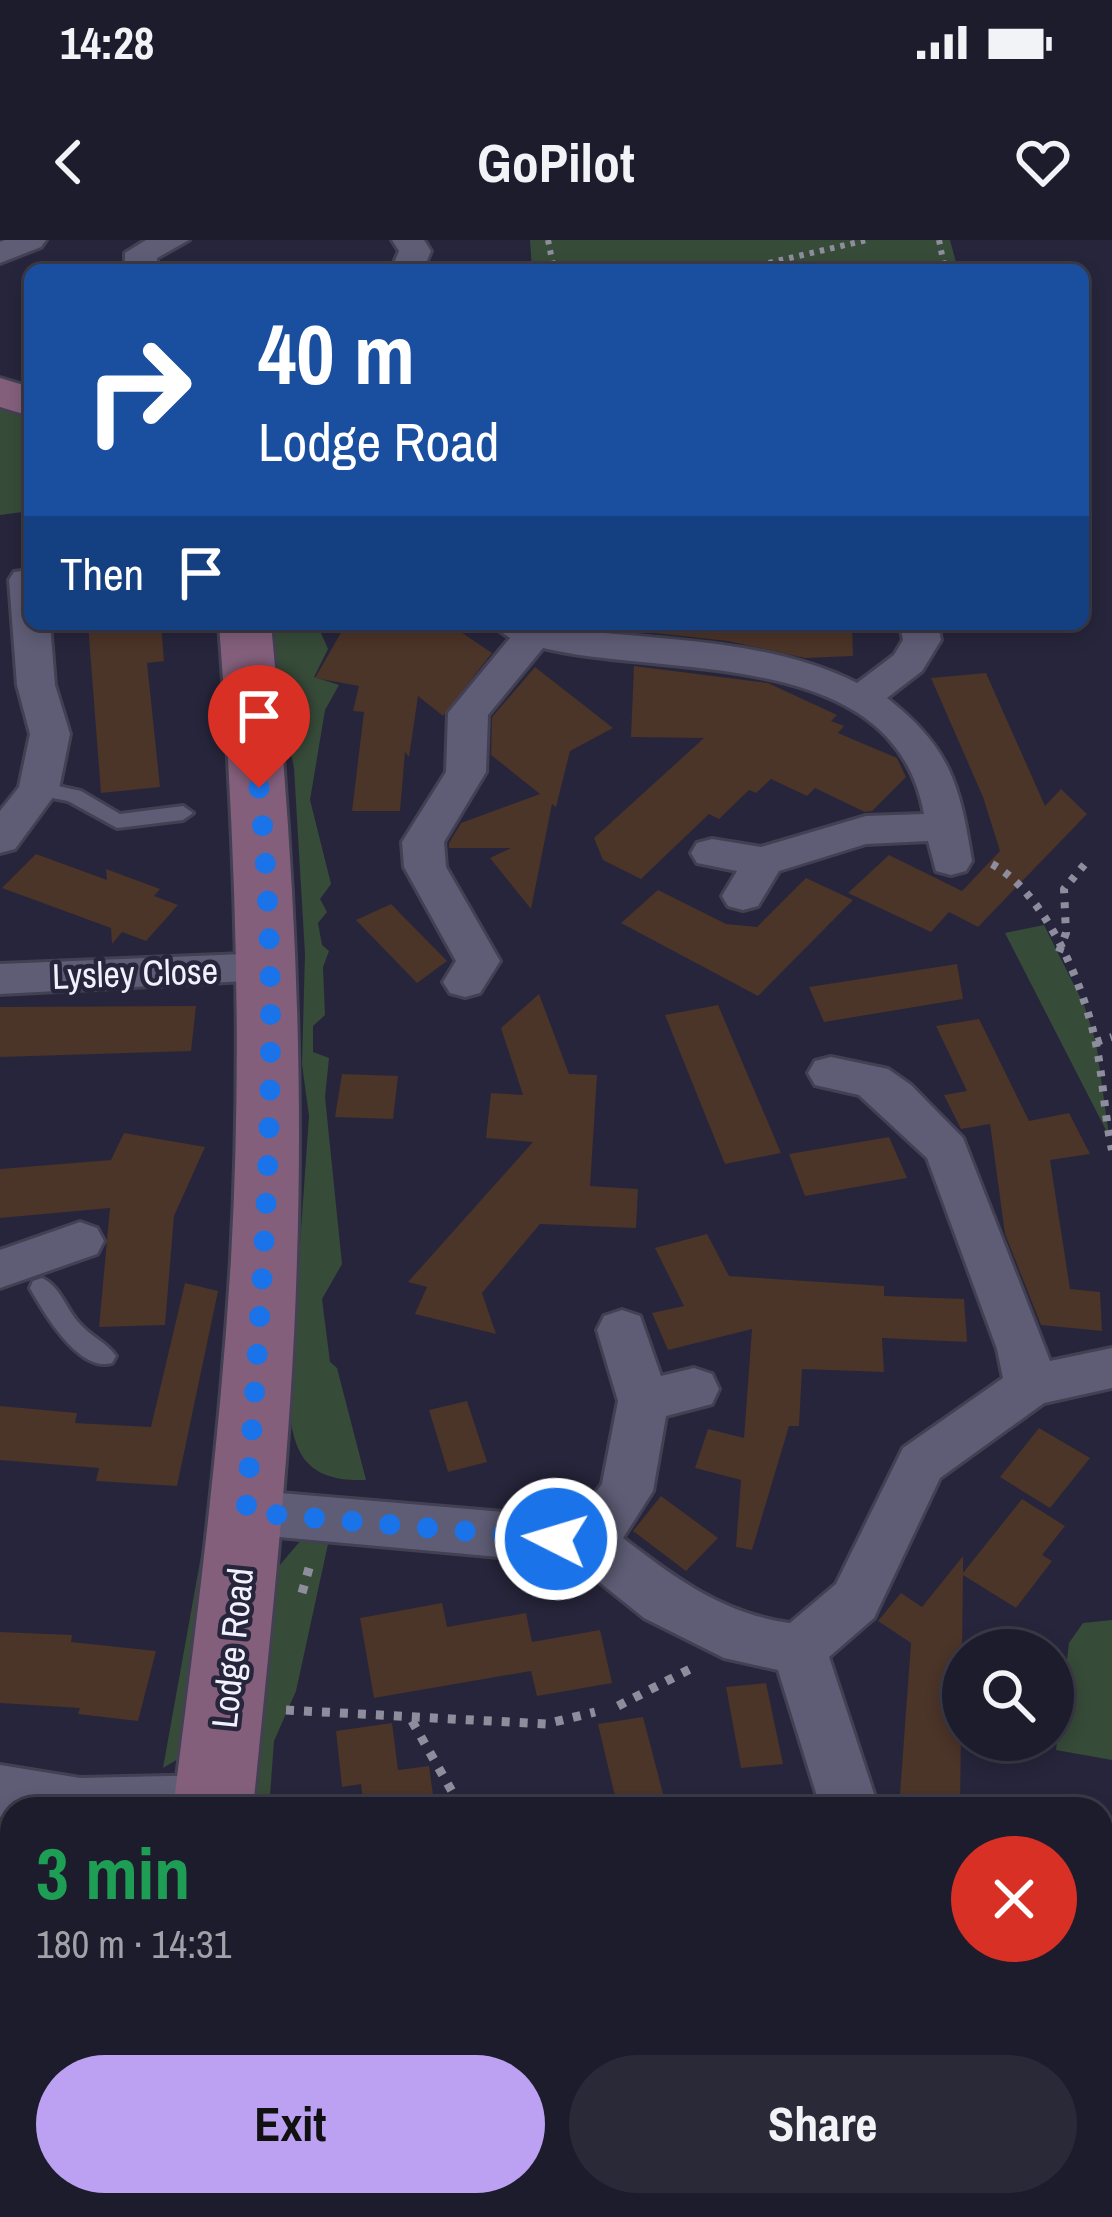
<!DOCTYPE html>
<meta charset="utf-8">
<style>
:root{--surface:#1d1c2c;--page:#2a2938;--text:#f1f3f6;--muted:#a0a1a9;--line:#3b3a48;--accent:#bca0f2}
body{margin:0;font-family:"Archivo Narrow",sans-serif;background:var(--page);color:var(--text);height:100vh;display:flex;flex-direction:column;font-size:45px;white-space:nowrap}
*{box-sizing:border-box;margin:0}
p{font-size:39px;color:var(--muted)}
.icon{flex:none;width:66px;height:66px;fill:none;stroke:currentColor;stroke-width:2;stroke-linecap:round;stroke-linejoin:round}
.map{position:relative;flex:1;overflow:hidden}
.side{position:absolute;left:0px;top:1557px;width:1113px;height:420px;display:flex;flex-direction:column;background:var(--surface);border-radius:36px 36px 0 0;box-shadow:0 6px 18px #0003,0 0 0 3px var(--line)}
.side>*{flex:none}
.hud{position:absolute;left:24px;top:24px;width:1065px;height:366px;border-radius:18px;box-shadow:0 6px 18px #0003,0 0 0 3px var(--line);background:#1a4fa0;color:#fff;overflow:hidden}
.tools{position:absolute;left:942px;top:1389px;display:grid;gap:24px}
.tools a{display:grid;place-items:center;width:132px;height:132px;border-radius:50%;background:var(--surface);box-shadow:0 6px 18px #0003,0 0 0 3px var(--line);font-size:60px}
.pin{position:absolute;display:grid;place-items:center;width:102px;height:102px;color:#fff;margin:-123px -51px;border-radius:50% 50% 50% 0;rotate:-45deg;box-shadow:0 0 12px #0007}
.pin .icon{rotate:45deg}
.me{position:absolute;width:132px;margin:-66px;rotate:275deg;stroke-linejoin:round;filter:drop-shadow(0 0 9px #0008)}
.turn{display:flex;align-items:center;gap:42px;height:252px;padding:0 36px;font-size:54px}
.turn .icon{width:156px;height:156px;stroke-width:2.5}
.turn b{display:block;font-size:84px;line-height:102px}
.then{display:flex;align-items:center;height:114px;padding:0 36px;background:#0003;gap:24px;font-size:45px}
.round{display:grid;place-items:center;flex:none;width:126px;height:126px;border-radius:63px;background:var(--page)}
.headline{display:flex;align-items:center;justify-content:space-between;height:204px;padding:0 36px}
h1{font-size:72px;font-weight:700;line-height:90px;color:#1e9e55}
.button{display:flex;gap:24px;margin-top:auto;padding:24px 36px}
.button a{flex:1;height:138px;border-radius:72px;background:var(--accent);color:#111;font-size:48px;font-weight:700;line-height:138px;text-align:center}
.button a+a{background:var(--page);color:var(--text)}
.status{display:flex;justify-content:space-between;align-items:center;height:84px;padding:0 60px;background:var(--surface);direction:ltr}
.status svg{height:33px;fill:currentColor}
header{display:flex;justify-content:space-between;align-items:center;height:156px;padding:0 36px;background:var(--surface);font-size:54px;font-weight:700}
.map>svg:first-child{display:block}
</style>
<div class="status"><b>14:28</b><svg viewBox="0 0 49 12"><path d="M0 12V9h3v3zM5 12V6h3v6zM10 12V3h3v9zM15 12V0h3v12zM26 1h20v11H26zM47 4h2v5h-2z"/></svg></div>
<header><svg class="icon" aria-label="back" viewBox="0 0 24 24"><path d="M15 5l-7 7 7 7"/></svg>GoPilot<svg class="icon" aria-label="heart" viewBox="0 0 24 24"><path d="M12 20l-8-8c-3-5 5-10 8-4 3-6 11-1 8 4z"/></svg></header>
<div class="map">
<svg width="1112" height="1977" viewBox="0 0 1112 1977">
<rect width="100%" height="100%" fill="#27253b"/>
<g fill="#374b39">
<path d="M530,0h420l8,30h-426z"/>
<path d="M0,162l30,14v95l-30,4z"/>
<path d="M317,384l11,25 -14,28 25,8 -14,25 -15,90 21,84 -11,15 7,13 -9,11 4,22 7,6 -6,16 2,48 -12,11v26l16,6 -4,39 17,167 -20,35 8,63 7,6 29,112c-58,2 -74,-24 -77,-79l20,-285 -7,-52 3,-110 -11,-186 -30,-143z"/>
<path d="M1044,685l40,80 12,37 13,94 -104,-203z"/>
<path d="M224,1188l-36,325 -25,15z"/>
<path d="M301,1300l27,4 -32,147 -22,50 -5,68h-23l28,-237z"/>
<path d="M1112,1380v140l-56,-10 13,-107 14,-20z"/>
</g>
<g fill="#4b3428">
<path d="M88,384h73l3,37 -17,2 13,124 -59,6z"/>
<path d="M346,384h103l43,29 -49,63 -25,-20 -9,61 -4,-5 -5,59h-48l12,-99 -11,-1 6,-25 -44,-8z"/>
<path d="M636,384h216l1,32 -48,2 -77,-17 -92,-10z"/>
<path d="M634,426l134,17 69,32 -6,6 13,5 -6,7 59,25 9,19 -34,34 -7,1 -50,-24 -8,8 -36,-17 -15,14 -7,-3 -30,29 -10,-5 -68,65 -38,-19 -9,-22 110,-100 -73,-1z"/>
<path d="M535,427l78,61 -43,23 -14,56 -4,-3 -21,105 -41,-51 21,-10h-62v-5l12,-20 79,-29 -49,-39 1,-38z"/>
<path d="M986,433l59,133 16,-17 26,25 -109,113 -29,-15 -18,20 -83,-39 41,-38 73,36 38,-40 -17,-54 -52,-119z"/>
<path d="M36,614l71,26 -1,-11 54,20 -6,7 24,9 -32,36 -24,-9 -10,12 -1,-16 -109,-40z"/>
<path d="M806,638l47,22 -95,96 -137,-73 37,-33 68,34 31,3z"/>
<path d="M391,664l56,57 -30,22 -61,-63z"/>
<path d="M957,724l6,35 -139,23 -15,-35z"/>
<path d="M539,754l30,80 28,1 -7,111 48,3 -2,39 -96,-4 -58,69 14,41 -81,-20 12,-27 -19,-5 125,-140 -47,-4 5,-45 32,2 -22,-67z"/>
<path d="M718,765l63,148 -56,11 -60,-149z"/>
<path d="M196,766l-5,45 -191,6v-50z"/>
<path d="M979,779l50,102 40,-8 21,41 -40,6 20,129 30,3 2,39 -61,-6 -36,-91 -15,-110 -29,5 -17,-34 23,-4 -31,-65z"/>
<path d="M342,834l56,2 -5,43 -58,-2z"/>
<path d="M124,893l81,14 -31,69 -9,109 -66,2 11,-119 -110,10v-49l111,-9z"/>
<path d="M889,897l18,41 -102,18 -16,-42z"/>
<path d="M707,994l22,42 155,10v10l80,3 3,43 -85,-4 2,34 -82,-3 -3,57h-10l-37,124 -16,-3 5,-67 -46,-12 13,-39 36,9 8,-109 -84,21 -16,-37 32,-7 -29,-58z"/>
<path d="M185,1043l33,8 -41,195 -81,-5 3,-13 -99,-8v-54l77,7 -2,10 76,4z"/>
<path d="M467,1161l20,61 -39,10 -19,-62z"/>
<path d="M1039,1188l51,30 -40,50 -50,-31z"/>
<path d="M661,1256l57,42 -32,33 -53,-40z"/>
<path d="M1022,1259l43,27 -23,29 10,6 -36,47 -53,-33 -3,234h-42l1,-12 -19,-3 11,-151 -33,-22 23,-28 21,14 41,-51v17z"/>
<path d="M442,1363l5,24 79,-14 6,29 68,-12 12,53 -75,13 -6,-25 -157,27 -14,-80z"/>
<path d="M0,1392l72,3 -1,7 85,9 -18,70 -60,-7 2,-6 -80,-5z"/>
<path d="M766,1443l17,81 -42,4 -15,-81z"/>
<path d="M643,1477l24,92h-49l-20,-85z"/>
<path d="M392,1483l6,47 31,-4 6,43h-71l-3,-25 -19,3 -6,-56z"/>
</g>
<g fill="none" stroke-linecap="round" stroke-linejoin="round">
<defs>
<g id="lane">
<path d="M39,542l42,9 39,23 63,-8 10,7 -10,7 -66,8 -49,-27 -36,-7v-10z"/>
<path d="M42,1038c18,8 24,31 37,45 11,13 27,19 37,33l-4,7c-33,10 -68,-50 -82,-75l3,-7z"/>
</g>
<g id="street">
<path d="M5,0h41l-5,7 -41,16v-21z"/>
<path d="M146,0h43l-32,18v12h-32v-17z"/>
<path d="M392,0h32l7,11 -8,19h-32l8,-19z"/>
<path d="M30,330v54h20l5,61 15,49 -11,55 -44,60 -15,4v-42l19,-24 11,-53 -13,-49 -8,-105 5,-8z"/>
<path d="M490,384c35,0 67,5 102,8 86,8 186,11 265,51l37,-28 9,-15 -3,-16h38l3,16 -19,31 -35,27c63,49 73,87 85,163l-6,10 -15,4 -15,-4 -8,-30 -62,3 -87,27 -21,35 -15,4 -15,-4 -6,-10 15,-25 -40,-8 -6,-10 6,-10 15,-4 49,8 105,-31 58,-2c-30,-169 -258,-136 -381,-166l-55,67 -2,57 -42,70 2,25 54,94 -20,32 -15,4 -15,-4 -7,-11 13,-21 -52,-94 -2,-25 44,-70 2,-59 62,-75z"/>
<path d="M267,713l15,4 7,11 -7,11 -282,15v-30z"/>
<path d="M831,817l57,12 23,16 52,53 87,223 62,-13v40l-68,15 -104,75 -66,140 -45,39 50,152h-58l-43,-139 -54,-12 -80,-40 -67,-54 -331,-30 -19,-6 -7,-16 7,-16 19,-6 330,28 26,-34 16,-83 -21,-71 7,-14 18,-6 18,6 21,60 33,-8 18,6 7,15 -7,15 -46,12 -13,75 -30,47c52,40 100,76 167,85l46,-39 67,-136 100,-70 -6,-29 -70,-191 -68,-63 -44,-10 -7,-12 7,-12z"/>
<path d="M80,982l17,6 7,13 -7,13 -97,34v-38z"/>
<path d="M0,1525l80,13 135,-3 20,8 9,19 -3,7h-229v11l-12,-3z"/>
<path d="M1101,1711l11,1v60l-11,-1z"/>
</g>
<g id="secondary">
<path d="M0,138l30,9v29l-30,-9z"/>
<path d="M219,384h52c21,211 33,422 26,634 -5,184 -26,368 -44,551h-80c23,-183 47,-366 58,-550 12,-212 4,-424 -12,-635z"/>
<path d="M99,1965h88l-1,12h-90z"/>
</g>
</defs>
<use href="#lane" stroke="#424052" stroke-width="6"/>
<use href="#street" stroke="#424052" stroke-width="6"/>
<use href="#secondary" stroke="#424052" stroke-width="6"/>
<g stroke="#8e8d9e" stroke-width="6" stroke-dasharray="4.5 6" stroke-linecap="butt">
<path d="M548,0l6,30"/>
<path d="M939,0l6,30"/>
<path d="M738,30l129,-30"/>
</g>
<g stroke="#8e8d9e" stroke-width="8" stroke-dasharray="6 9" stroke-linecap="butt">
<path d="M992,624c53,29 90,118 103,175 8,36 9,74 17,111"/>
<path d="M1059,712l7,-19 -2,-44 26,-31"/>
<path d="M1096,802l16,-5"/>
</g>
<g stroke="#8e8d9e" stroke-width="9" stroke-dasharray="8 10" stroke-linecap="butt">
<path d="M302,1353l9,-32"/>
<path d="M618,1466l76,-39"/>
<path d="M286,1470l260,14 49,-12"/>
<path d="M412,1481l50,88"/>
</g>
<use href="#lane" fill="#5f5d76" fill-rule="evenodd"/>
<use href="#street" fill="#5f5d76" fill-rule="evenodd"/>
<use href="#secondary" fill="#835f7b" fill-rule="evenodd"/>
</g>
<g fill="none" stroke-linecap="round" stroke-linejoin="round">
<path stroke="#1a73e8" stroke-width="21" stroke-dasharray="0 37.8" d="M259,548c25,240 4,484 -13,724l310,27"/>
</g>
<g text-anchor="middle" stroke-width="9" stroke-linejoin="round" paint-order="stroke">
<g font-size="36" fill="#f1f1fd" stroke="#27253b">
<text transform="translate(135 733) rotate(-2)" y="13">Lysley Close</text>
<text transform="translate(232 1408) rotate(-84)" y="13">Lodge Road</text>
</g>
</g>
</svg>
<div class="tools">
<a><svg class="icon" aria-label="search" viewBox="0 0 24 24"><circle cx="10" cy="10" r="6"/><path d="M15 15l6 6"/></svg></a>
</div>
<div class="pin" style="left:259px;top:548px;background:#d93025"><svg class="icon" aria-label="arrive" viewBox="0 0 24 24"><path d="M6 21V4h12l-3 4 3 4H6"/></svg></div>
<svg class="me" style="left:556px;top:1299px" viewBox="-20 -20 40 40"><circle r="17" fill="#1a73e8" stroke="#fff" stroke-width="3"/><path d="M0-11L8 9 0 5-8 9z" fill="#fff"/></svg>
<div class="hud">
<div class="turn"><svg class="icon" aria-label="right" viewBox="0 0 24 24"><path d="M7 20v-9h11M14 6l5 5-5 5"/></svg><div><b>40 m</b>Lodge Road</div></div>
<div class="then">Then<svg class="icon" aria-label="arrive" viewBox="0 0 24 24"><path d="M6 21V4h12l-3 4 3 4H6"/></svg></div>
</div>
<section class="side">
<div class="headline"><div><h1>3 min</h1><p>180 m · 14:31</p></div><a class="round" style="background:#d93025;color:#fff"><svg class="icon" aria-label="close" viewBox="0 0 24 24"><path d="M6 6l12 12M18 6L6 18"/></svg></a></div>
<div class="button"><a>Exit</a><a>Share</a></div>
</section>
</div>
